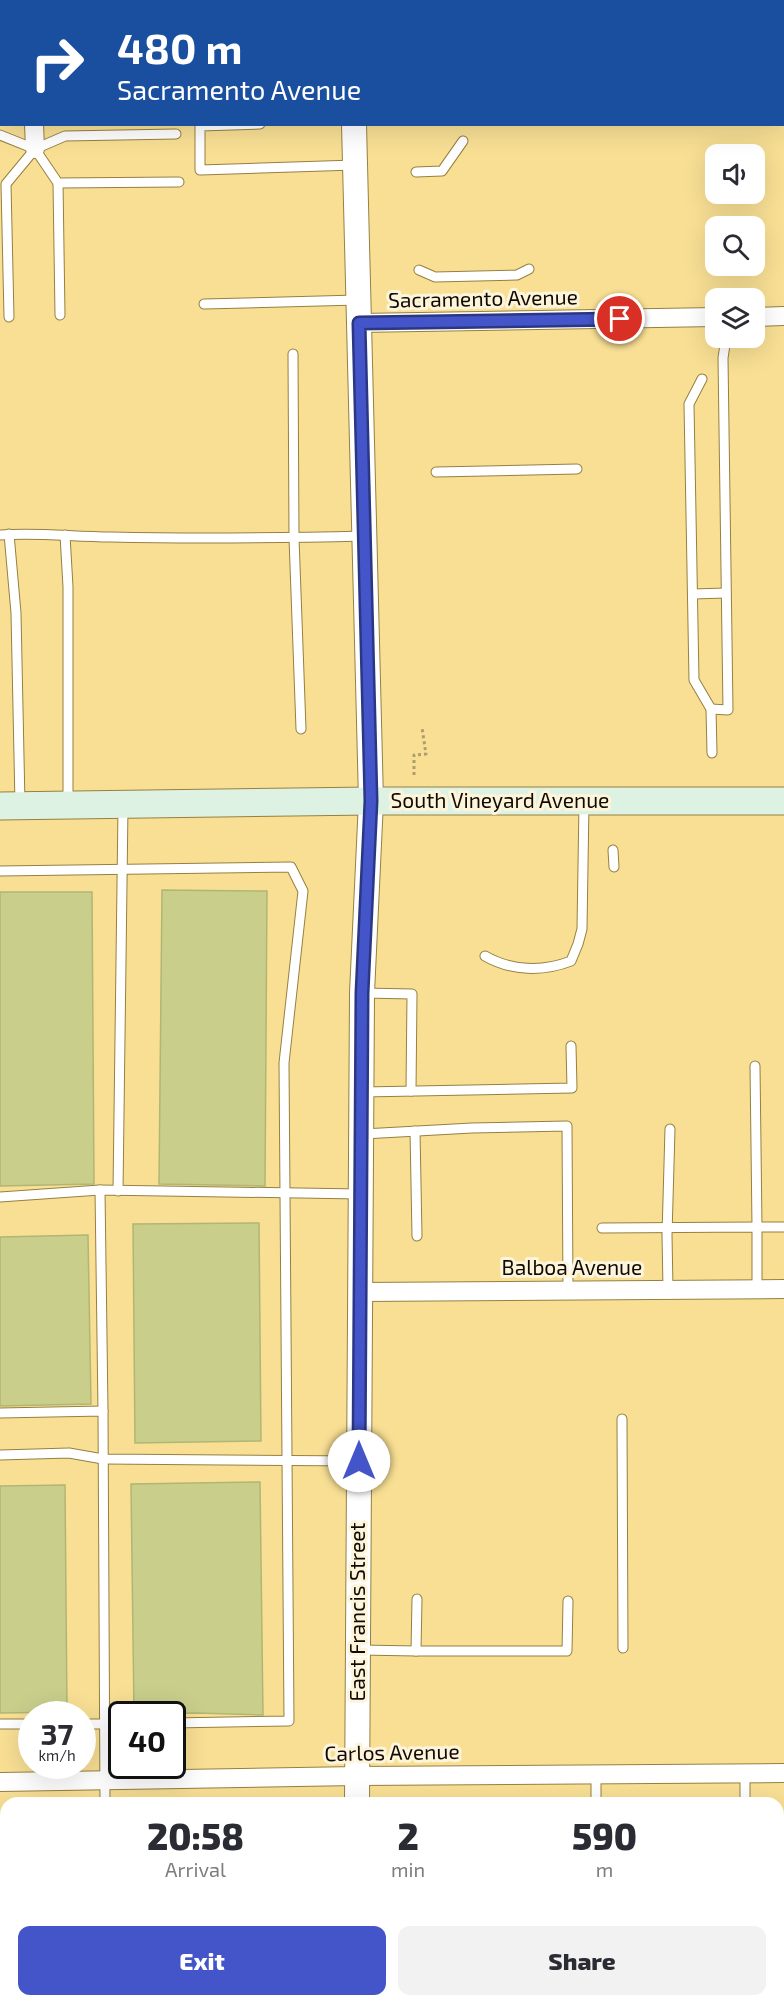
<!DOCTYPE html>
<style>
:root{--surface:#fff;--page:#f2f2f3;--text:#2b2b33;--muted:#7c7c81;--accent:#4355c9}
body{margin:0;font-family:"Exo 2",sans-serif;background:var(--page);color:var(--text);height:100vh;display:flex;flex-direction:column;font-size:22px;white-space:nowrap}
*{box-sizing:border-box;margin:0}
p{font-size:20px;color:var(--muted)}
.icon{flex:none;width:33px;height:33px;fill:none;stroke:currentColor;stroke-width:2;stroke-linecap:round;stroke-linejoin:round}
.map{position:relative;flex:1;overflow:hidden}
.panel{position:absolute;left:0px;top:1797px;width:784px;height:210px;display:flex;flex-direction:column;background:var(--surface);border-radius:18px 18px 0 0;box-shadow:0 6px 24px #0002}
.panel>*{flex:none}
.hud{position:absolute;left:0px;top:0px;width:784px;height:126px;box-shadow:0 6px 24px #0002;background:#1a4fa0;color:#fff;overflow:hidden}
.tools{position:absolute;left:705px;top:144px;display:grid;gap:12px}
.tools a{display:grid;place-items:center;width:60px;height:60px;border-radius:12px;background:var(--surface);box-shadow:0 6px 24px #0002;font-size:30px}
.speed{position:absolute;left:18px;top:1701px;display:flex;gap:12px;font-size:30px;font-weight:700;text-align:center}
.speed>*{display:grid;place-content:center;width:78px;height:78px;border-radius:50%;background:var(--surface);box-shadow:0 6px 24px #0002;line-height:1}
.speed small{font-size:15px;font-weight:400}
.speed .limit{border:3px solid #111;border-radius:9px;background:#fff;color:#111}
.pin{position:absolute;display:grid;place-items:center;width:51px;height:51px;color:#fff;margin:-26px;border:3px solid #fff;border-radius:50%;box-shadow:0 2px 6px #0007}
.me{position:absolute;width:66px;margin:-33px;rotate:0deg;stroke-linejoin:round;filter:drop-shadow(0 0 4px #0008)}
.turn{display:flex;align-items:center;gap:21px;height:126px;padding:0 18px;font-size:27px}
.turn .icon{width:78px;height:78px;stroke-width:2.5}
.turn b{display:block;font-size:42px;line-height:51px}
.eta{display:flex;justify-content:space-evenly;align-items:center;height:102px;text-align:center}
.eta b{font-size:36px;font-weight:800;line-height:42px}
.cta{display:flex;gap:12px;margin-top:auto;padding:12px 18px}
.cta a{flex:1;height:69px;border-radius:12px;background:var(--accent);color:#fff;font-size:24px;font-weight:800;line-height:69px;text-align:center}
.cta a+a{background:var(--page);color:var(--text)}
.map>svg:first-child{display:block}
</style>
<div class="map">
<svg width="784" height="2007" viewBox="0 0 784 2007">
<rect width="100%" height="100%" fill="#fde7a4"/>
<path fill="#f8df94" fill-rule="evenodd" d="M0,0h784v2007h-784zM2,2h781v122h-781zM716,154h38v40h-38zM716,226h38v40h-38zM716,298h38v40h-38zM32,1714h50v52h-50zM122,1714h50v52h-50zM6,1803h772v198h-772z"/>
<g fill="#c9ce8b" stroke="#b1b674" stroke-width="1.5">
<path d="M162,890l105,1 -2,295 -106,-2z"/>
<path d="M0,892h92l2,292 -94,2z"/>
<path d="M259,1223l2,218 -126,2 -2,-219z"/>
<path d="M88,1235l3,169 -91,2v-169z"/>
<path d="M260,1482l3,233 -66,-2 -63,1 -3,-230z"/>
<path d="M65,1485l2,227 -67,1v-227z"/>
</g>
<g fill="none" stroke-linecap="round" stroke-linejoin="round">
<defs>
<g id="service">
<path d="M0,13h2"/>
<path d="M260,124l-60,2v44l155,-5"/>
<path d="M0,135l35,14 23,34"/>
<path d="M416,172l26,-1 21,-30"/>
<path d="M419,270l16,7 82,-2 12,-6"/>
<path d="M204,304l154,-4"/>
<path d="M60,315l-2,-132 121,-1"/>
<path d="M9,317l-3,-133 29,-35 30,-13 111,-2"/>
<path d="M293,354l1,184 7,191"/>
<path d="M702,379l-13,25 5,276 17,29 1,44"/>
<path d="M436,472l141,-3"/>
<path d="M9,534l7,79 4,191"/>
<path d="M0,535c37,-3 74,2 111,2 84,2 169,1 253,-1"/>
<path d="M65,535l3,52v216"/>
<path d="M693,594l33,-1"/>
<path d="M711,709l17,1 -5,-352 3,-20"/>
<path d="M613,850l1,17"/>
<path d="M0,871l291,-4 12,24 -19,172 5,658 -117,2"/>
<path d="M485,956c26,15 58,16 86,5l7,-17 4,-15 2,-126"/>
<path d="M364,993l48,1 -1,97"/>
<path d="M755,1066l2,161h27"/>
<path d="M363,1092l209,-4 -1,-42"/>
<path d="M415,1131l2,105"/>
<path d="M363,1134l109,-6 95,-2 1,164"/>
<path d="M100,1190l3,221"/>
<path d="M118,1191l5,-384"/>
<path d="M0,1197l100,-7 260,4"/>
<path d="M602,1228l155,-1v62"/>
<path d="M668,1289l-1,-54 3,-106"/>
<path d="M0,1413l103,-2 2,392"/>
<path d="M622,1419l1,229"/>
<path d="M0,1455l69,-2 34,6 256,2"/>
<path d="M360,1650l56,1 1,-52"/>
<path d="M416,1651h151l1,-50"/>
<path d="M0,1724h32"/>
<path d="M82,1724h40"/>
<path d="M596,1774v29"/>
<path d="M745,1774v29"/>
<path d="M0,1837h6"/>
<path d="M425,2001v6"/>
<path d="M736,2007v-6"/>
</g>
<g id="minor">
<path d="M32,0v2"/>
<path d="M34,124l1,25"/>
<path d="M754,317l30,-1"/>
<path d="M359,323l357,-6"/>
<path d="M360,1292l424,-3"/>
<path d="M0,1782l357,-6 427,-3"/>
</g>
<g id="tertiary">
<path d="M352,0v2"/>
<path d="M354,124l17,677 -9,192 -5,810"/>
<path d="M358,2001v6"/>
</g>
<path id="secondary" d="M0,806l371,-5h413"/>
</defs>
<use href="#service" stroke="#958040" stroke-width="11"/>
<use href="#minor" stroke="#958040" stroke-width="20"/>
<use href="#tertiary" stroke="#958040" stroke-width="26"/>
<use href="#secondary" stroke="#958040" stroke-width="29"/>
<path stroke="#ae9d6d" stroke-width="3" stroke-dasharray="3 3" stroke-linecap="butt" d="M414,775v-20l12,-1 -4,-26"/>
<use href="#service" stroke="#fff" stroke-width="9"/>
<use href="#minor" stroke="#fff" stroke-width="18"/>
<use href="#tertiary" stroke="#fff" stroke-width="24"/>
<use href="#secondary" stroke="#def2e3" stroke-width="27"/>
</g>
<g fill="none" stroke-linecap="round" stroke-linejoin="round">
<defs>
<path id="route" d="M359,1461l3,-468 9,-192 -12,-478 261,-4"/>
</defs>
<use href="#route" stroke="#2c3783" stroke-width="15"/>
<use href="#route" stroke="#4355c9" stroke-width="10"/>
</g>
<g text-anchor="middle" stroke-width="6" stroke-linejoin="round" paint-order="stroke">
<g font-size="21" fill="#120a00" stroke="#fdf5db">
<text transform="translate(483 299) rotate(-1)" y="7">Sacramento Avenue</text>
<text x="500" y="808">South Vineyard Avenue</text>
<text x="572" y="1275">Balboa Avenue</text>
<text transform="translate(358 1612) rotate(-90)" y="7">East Francis Street</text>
<text transform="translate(392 1753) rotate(-1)" y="7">Carlos Avenue</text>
</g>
</g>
</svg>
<div class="tools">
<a><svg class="icon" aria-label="sound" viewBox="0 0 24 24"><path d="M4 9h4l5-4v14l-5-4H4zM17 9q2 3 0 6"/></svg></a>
<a><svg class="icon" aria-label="search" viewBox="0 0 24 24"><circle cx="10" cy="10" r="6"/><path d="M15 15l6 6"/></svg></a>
<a><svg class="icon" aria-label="layers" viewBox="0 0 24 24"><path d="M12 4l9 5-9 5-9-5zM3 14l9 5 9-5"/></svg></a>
</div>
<div class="speed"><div>37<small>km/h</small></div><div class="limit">40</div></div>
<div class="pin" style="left:620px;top:319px;background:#d93025"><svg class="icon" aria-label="arrive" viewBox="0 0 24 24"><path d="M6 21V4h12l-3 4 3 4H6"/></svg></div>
<svg class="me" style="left:359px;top:1461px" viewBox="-20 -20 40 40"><circle r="19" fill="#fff"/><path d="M0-13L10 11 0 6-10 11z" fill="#4355c9"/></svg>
<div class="hud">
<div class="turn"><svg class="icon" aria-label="right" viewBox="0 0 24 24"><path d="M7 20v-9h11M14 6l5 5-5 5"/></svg><div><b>480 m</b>Sacramento Avenue</div></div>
</div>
<section class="panel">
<div class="eta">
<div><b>20:58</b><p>Arrival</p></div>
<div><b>2</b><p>min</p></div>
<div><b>590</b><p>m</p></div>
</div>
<div class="cta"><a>Exit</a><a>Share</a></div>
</section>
</div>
